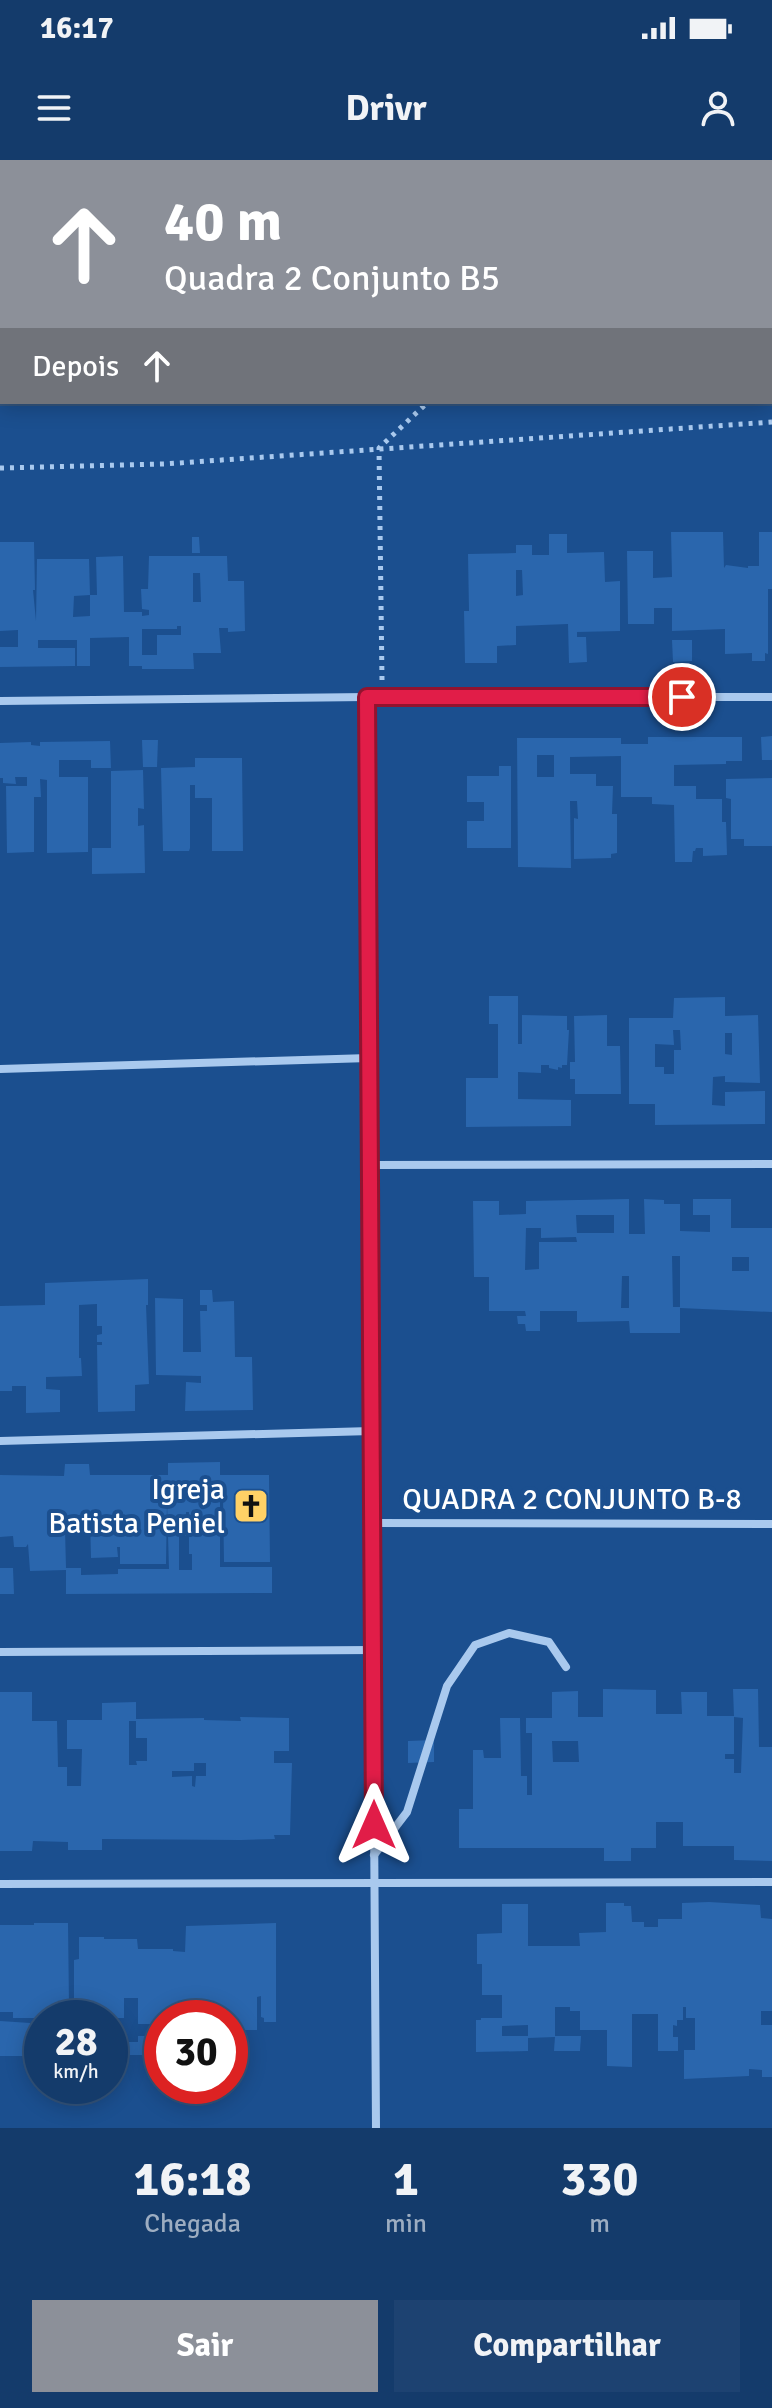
<!DOCTYPE html>
<html lang="pt">
<style>
:root{--surface:#143b6b;--page:#1d4271;--text:#f1f3f6;--muted:#9dadc1;--line:#33557e;--accent:#8c9099}
body{margin:0;font-family:Signika,sans-serif;background:var(--page);color:var(--text);height:100vh;display:flex;flex-direction:column;font-size:30px;white-space:nowrap}
*{box-sizing:border-box;margin:0}
p{font-size:26px;color:var(--muted)}
.icon{flex:none;width:44px;height:44px;fill:none;stroke:currentColor;stroke-width:2;stroke-linecap:round;stroke-linejoin:round}
.map{position:relative;height:1968px;overflow:hidden}
.drawer{display:flex;flex-direction:column;background:var(--surface);flex:1}
.drawer>*{flex:none}
.guide{position:absolute;left:0px;top:0px;width:772px;height:244px;box-shadow:0 4px 20px #0003,0 0 0 2px var(--line);background:#8c9099;color:#fff;overflow:hidden}
.speed{position:absolute;left:24px;top:1840px;display:flex;gap:16px;font-size:40px;font-weight:700;text-align:center}
.speed>*{display:grid;place-content:center;width:104px;height:104px;border-radius:50%;background:var(--surface);box-shadow:0 4px 20px #0003,0 0 0 2px var(--line);line-height:1}
.speed small{font-size:20px;font-weight:400}
.speed .limit{border:12px solid #d22;background:#fff;color:#111}
.pin{position:absolute;display:grid;place-items:center;width:68px;height:68px;color:#fff;margin:-34px;border:4px solid #fff;border-radius:50%;box-shadow:0 2px 8px #0007}
.me{position:absolute;width:88px;margin:-44px;rotate:0deg;stroke-linejoin:round;filter:drop-shadow(0 0 6px #0008)}
.turn{display:flex;align-items:center;gap:28px;height:168px;padding:0 32px;font-size:36px}
.turn .icon{width:104px;height:104px;stroke-width:2.5}
.turn b{display:block;font-size:56px;line-height:68px}
.then{display:flex;align-items:center;height:76px;padding:0 32px;background:#0003;gap:16px;font-size:30px}
.eta{display:flex;justify-content:space-evenly;align-items:center;height:136px;text-align:center}
.eta b{font-size:48px;font-weight:700;line-height:56px}
.button{display:flex;gap:16px;margin-top:auto;padding:16px 32px}
.button a{flex:1;height:92px;border-radius:0px;background:var(--accent);color:#fff;font-size:32px;font-weight:700;line-height:92px;text-align:center}
.button a+a{background:var(--page);color:var(--text)}
.status{display:flex;justify-content:space-between;align-items:center;height:56px;padding:0 40px;background:var(--surface);direction:ltr}
.status svg{height:22px;fill:currentColor}
header{display:flex;justify-content:space-between;align-items:center;height:104px;padding:0 32px;background:var(--surface);font-size:36px;font-weight:700}
.map>svg:first-child{display:block}
</style>
<div class="status"><b>16:17</b><svg viewBox="0 0 49 12"><path d="M0 12V9h3v3zM5 12V6h3v6zM10 12V3h3v9zM15 12V0h3v12zM26 1h20v11H26zM47 4h2v5h-2z"/></svg></div>
<header><svg class="icon" aria-label="menu" viewBox="0 0 24 24"><path d="M4 6h16M4 12h16M4 18h16"/></svg>Drivr<svg class="icon" aria-label="person" viewBox="0 0 24 24"><circle cx="12" cy="8" r="4"/><path d="M4 21q1-7 8-7t8 7"/></svg></header>
<div class="map">
<svg width="772" height="1968" viewBox="0 0 772 1968">
<rect width="100%" height="100%" fill="#1b4f8f"/>
<g fill="#2a66ad" fill-rule="evenodd">
<path d="M671,372h52l1,36 2,-3 22,3v-2h11v-34h13v57h-4v65l-3,-1v8h-13v-8l-27,1v-25l-53,2v-23h-18v16h-26l-1,-73h26v27l19,-1z"/>
<path d="M549,374h18v19l37,-1 1,30 15,-1v50l-43,1v5h9l1,25 -18,1 -1,-39 -52,2v19l-19,1v17h-32l-1,-52h5l-1,-57 48,-1v-8h16v10h17zM516,410h6l1,25 -7,1z"/>
<path d="M192,377h7l1,16h-8z"/>
<path d="M0,382h34l1,48h-2l3,31 1,-62h52l1,36h7l-1,-38 27,-1 1,56h18v4l7,-1v-5l-7,-1 -1,-20h7l1,-33h78l1,25h16l1,50 -17,1v-4h-9l2,25h-28l1,16h-52v-3h-13v-29l-39,1v28h-13v-26h-39v8h37v18l-75,1v-20h18v-17l-18,1zM193,413h7l1,29h-8zM90,435v21l-17,1 1,-21zM177,466h4v9h-24v20h-15v-26h35z"/>
<path d="M672,480h20v21l-19,1z"/>
<path d="M772,576v24h-10l-1,-23z"/>
<path d="M648,577h94v24h-16v3l-52,1v21h22v13h26v23h4l1,33 -24,1v-8h-7l-1,3h-2l-1,11h-17l-1,-57 -22,-1v-7h-31v-41l-51,1v17h26v12h17l-1,28h5v39l-6,1v4l-37,1v-41l4,1 -1,-18h-7l1,67 -53,-1 -1,-129h104v6h27zM537,595h17v22h-17z"/>
<path d="M142,580h16l-1,27h-14z"/>
<path d="M110,581l1,27h-20v-8h-32v17h29v75l-41,1v-73l-7,-1 1,18h-7v55l-27,1 -1,-67h21v-9h-12l1,7 -13,-1v-5h-3v-35l31,-1v3l9,1v-4z"/>
<path d="M195,598h47l1,93h-31v-53h-17v-13h-5v63l-1,3h-26l-2,-83 34,-1z"/>
<path d="M499,606h12v82h-44v-27h17v-19h-17v-26h32z"/>
<path d="M143,610l1,39 -6,-1v18l6,-1 1,48 -53,1v-26h19v-77z"/>
<path d="M772,618v68h-28v-7h-13v-40l-5,-1v-19z"/>
<path d="M489,836h29v48h4v-29l45,1v14h2l-2,35h-5v3l-4,-1v3l-9,-2v-3h-8v8l-23,-1v27l53,1v26l-105,1v-49h32v-54h-9z"/>
<path d="M725,837v19l33,-1 2,68 -35,-1v-6l-12,1 -1,28 13,1v-14l40,-1v33l-110,1v-21h-26v-86h44l1,-20zM673,870h7l1,20h-7v24h-10v-7h-9v-23l19,1zM725,873h7v22l-7,-1z"/>
<path d="M607,855v31h13l1,48h-46v-15h-5v-17h5l-1,-46z"/>
<path d="M629,1039v35h16l-1,-35 20,1v4h16v27l30,1v-17h-17v-16h38v29h41v84l-92,-4v25h-50l-1,-12 -52,1v-11h-37v20h-14l-1,-7h-7l-1,-8h9l-1,-5h-36v-34h-15l-1,-76h26v14l27,-1v-13zM576,1055h38v18h-37zM526,1068h15v10l35,-1 1,5h-38v27l-14,1zM672,1096h8v51h-7zM732,1097h17v14h-17zM622,1116h7v32h-8z"/>
<path d="M148,1119v26h-2l3,79 -14,1v26l-37,1 -1,-67h5v-3h-5v-7l5,-1v-8h-5v-22l-18,1v53h2l1,18 -36,1v12l14,1v22l-34,1v-27h-14v5h-12v-85l45,-1v-22z"/>
<path d="M200,1130h12l1,12 21,-1 1,56h17l1,53 -68,1 1,-29 15,1v-7l-45,-1 -1,-77 28,1v53h18l-1,-41h7v-6h-7z"/>
<path d="M220,1302v13h49l1,87h-46l-1,-67h-3v72h52v26l-206,1v-24l-36,1 -2,-27 -2,3h-12l-1,-11 -13,1v-62l64,1 1,-12h24l1,11h78v-12zM167,1341l2,68h-51v5l-37,1v-7h-15l-1,-39 -6,1v-14h31l1,42 27,-1 -1,-10h3v17h46zM186,1352h3v42h3v16h-13v-34h7z"/>
<path d="M0,1408h13l1,26h-14z"/>
<path d="M603,1529l53,1v24h26l-1,-22h26v24h27v38h-9v5h9v14h7l2,-55 -9,-1 -1,-28h25l1,58h13v114l-38,-1v-14h-51v-24h-27v26h-25v13h-27v-13h-145v-39h14v-59h10l1,8h17l-1,-40h20l1,58h6v19h5v-62h-6v-15h26v-26l26,-1v26h25zM552,1581h26l1,21h-26z"/>
<path d="M0,1532h32v29h25l1,46h9v19h14l1,-37h-15v-29h35v-17l34,-1v17l68,-1v2l37,1 -1,-4 49,1v33h-15v12h18l-2,72h-16l1,4 -34,1 -139,-1v11h-34v-8l-35,-1 -1,10h-32zM129,1561h7v17h11v23h-11l1,4h-8zM194,1603h12v13h-10l-1,11 -3,-1v-10l-20,1v-6h22z"/>
<path d="M434,1580v22l-26,1v-22z"/>
<path d="M709,1742l51,3 1,13 11,1v92h-11v14h11v52h-10v-7l-13,-1v7l-65,3v-29h11v-32h-9v-11h-3v13h-6v6l-4,-1v12h5v14h-20v-37h-26v53l-25,-1v-36h-27v-19h-10v-4h-15v30l-27,1v-13l-26,1v10h26v15l-52,1v-32h5v-2h21v-23h-20v-31h-5v-30l25,-1v-29h26v42h52l-1,-13 27,-1v-29h18v3h7l1,16h12v5h14v-8h24v-16z"/>
<path d="M34,1763h34l1,83h5v-46l5,-1v-22h25v2h33l1,10h35v2l12,1 1,-26 90,-3v99h-12v-4l-3,-1v-21l-4,1v33h-15l-1,38h-11v-50h-40v-8h-18v8h-10v36h-6l-1,-30h-17v-26h-14v20h-82v52h-7v-14l2,-1 -1,-37h-23v-6h-13v-87h34z"/>
<path d="M0,1861l30,2v33h-30z"/>
<path d="M138,1876h11l-1,19h-38v-13h28z"/>
<path d="M555,1876h26l-1,15h-26z"/>
</g>
<g fill="none" stroke-linecap="round" stroke-linejoin="round">
<g stroke="#a9c9ee" stroke-width="5" stroke-dasharray="4 6" stroke-linecap="butt">
<path d="M452,0v2"/>
<path d="M517,0l3,2"/>
<path d="M0,308l164,-4 608,-42"/>
<path d="M382,520l-3,-232 49,-46"/>
</g>
<g stroke="#a9c9ee" stroke-width="8">
<path d="M367,537l9,1431"/>
<path d="M0,541l367,-4h405"/>
<path d="M0,909l369,-11"/>
<path d="M370,1005l402,-1"/>
<path d="M0,1281l371,-10"/>
<path d="M372,1363l400,1"/>
<path d="M0,1492l373,-2"/>
<path d="M374,1695l33,-43 40,-126 28,-41 34,-12 40,9 17,25"/>
<path d="M0,1724l772,-2"/>
</g>
<path stroke="#d6e6fa" stroke-width="16" d="M241,0l2,2"/>
<g stroke="#fff" stroke-width="24">
<path d="M770,43h2"/>
<path d="M0,46h2"/>
<path d="M770,147h2"/>
<path d="M0,151h2"/>
</g>
</g>
<g fill="none" stroke-linecap="round" stroke-linejoin="round">
<defs>
<path id="route" d="M374,1665l-7,-1128h315"/>
</defs>
<use href="#route" stroke="#92132f" stroke-width="20"/>
<use href="#route" stroke="#e11d48" stroke-width="14"/>
</g>
<defs>
<symbol id="church-square" viewBox="-11 -11 22 22"><rect x="-9" y="-9" width="18" height="18" rx="4" fill="#ffd166" stroke="#1b4f8f"/><path d="M-1.2-6h2.4v3.5h3.3v2.4h-3.3V6h-2.4V-.1h-3.3v-2.4h3.3Z" fill="#111"/></symbol>
</defs>
<g fill-rule="evenodd">
<use href="#church-square" x="231" y="1326" width="40" height="40"/>
</g>
<g text-anchor="middle" stroke-width="8" stroke-linejoin="round" paint-order="stroke">
<g font-size="30" fill="#fff" stroke="#1b4f8f" text-anchor="end">
<text x="225" y="1339">Igreja<tspan x="225" dy="34">Batista Peniel</tspan></text>
</g>
<g font-size="30" fill="#fff" stroke="#1b4f8f">
<text x="572" y="1349">QUADRA 2 CONJUNTO B-8</text>
</g>
</g>
</svg>
<div class="speed"><div>28<small>km/h</small></div><div class="limit">30</div></div>
<div class="pin" style="left:682px;top:537px;background:#d93025"><svg class="icon" aria-label="arrive" viewBox="0 0 24 24"><path d="M6 21V4h12l-3 4 3 4H6"/></svg></div>
<svg class="me" style="left:374px;top:1665px" viewBox="-20 -20 40 40"><path d="M0-17L14 15 0 8-14 15z" fill="#e11d48" stroke="#fff" stroke-width="4"/></svg>
<div class="guide">
<div class="turn"><svg class="icon" aria-label="ahead" viewBox="0 0 24 24"><path d="M12 20V5M6 11l6-6 6 6"/></svg><div><b>40 m</b>Quadra 2 Conjunto B5</div></div>
<div class="then">Depois<svg class="icon" aria-label="ahead" viewBox="0 0 24 24"><path d="M12 20V5M6 11l6-6 6 6"/></svg></div>
</div>
</div>
<section class="drawer">
<div class="eta">
<div><b>16:18</b><p>Chegada</p></div>
<div><b>1</b><p>min</p></div>
<div><b>330</b><p>m</p></div>
</div>
<div class="button"><a>Sair</a><a>Compartilhar</a></div>
</section>
